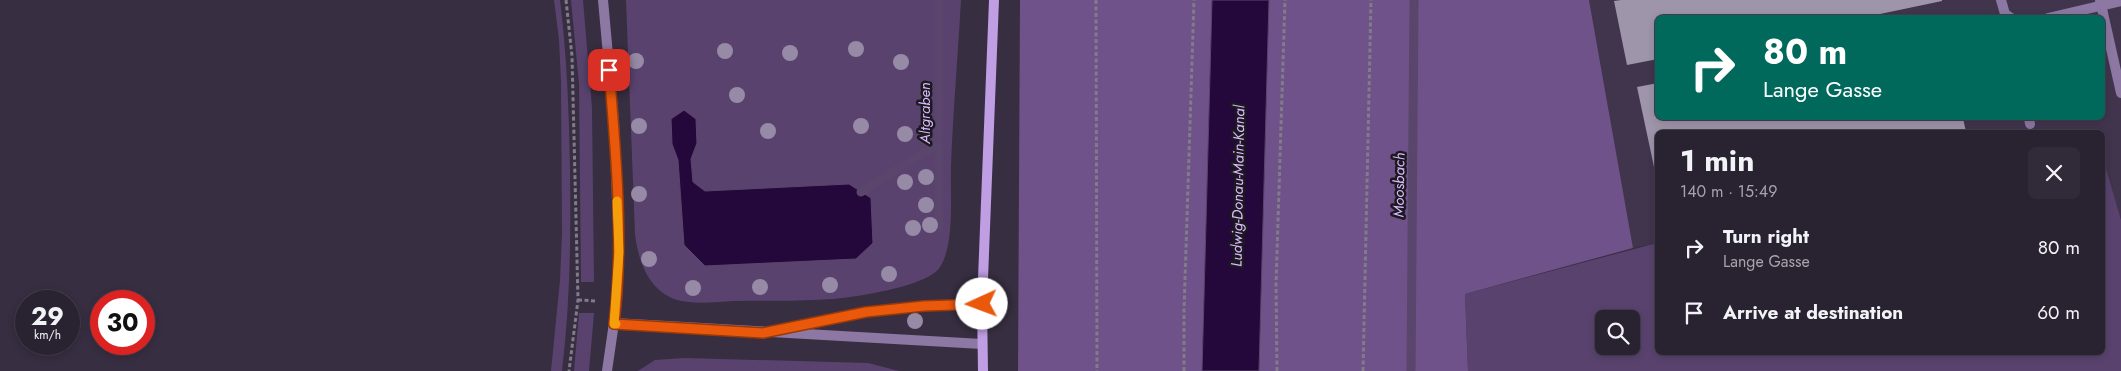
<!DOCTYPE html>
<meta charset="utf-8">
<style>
:root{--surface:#292231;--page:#312a39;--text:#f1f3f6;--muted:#a5a4ab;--line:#453f4d}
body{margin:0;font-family:Jost,sans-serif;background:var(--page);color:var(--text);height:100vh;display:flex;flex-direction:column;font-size:19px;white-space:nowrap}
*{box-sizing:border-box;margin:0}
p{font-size:16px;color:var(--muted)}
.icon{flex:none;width:28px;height:28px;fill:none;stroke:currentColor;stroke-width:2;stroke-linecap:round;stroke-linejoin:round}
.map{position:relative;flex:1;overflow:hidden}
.details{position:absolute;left:1655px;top:130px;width:450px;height:225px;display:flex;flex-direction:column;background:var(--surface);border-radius:8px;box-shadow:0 2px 8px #0003,0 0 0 1px var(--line)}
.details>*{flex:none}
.top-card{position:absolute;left:1655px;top:15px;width:450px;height:105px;border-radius:8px;box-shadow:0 2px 8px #0003,0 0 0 1px var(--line);background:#00695c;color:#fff;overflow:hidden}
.controls{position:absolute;left:1595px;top:310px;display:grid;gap:10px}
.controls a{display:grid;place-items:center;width:45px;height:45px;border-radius:8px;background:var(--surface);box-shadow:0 2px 8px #0003,0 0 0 1px var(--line);font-size:25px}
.speed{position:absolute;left:15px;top:290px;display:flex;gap:10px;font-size:25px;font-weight:700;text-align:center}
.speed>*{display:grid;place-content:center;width:65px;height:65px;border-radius:50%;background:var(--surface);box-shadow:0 2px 8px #0003,0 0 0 1px var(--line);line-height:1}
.speed small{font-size:12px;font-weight:400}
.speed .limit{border:8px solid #d22;background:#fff;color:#111}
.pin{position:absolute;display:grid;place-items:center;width:42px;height:42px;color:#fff;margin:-21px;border-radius:10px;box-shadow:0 2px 8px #0006}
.me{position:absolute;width:55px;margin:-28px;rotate:268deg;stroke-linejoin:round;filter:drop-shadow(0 0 4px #0008)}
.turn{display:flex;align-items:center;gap:18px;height:105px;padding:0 25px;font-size:22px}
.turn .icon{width:65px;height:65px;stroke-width:2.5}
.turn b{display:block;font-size:35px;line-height:42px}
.round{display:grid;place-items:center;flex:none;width:52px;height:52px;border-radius:8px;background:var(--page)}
.headline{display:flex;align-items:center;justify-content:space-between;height:85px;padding:0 25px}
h1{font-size:30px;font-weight:700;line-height:38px}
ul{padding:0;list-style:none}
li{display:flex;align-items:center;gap:15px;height:65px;padding:0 25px}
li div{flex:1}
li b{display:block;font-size:19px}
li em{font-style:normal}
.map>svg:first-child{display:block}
</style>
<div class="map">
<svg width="2121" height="371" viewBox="0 0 2121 371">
<rect width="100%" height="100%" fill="#372e41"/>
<path fill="#41354e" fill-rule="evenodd" d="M1589,0h532v220l-18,-62 -1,-26h-444l-1,111 -24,5zM1658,18h444v100h-444z"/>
<g fill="#59436e" fill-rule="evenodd">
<path d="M554,0h6c7,57 9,113 10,170 1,67 0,134 -8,201h-11l9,-91 2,-46 -1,-153 -2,-41z"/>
<path d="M571,0h12l9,108 2,174h-13l-2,-198z"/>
<path d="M626,0h335c-3,55 -8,111 -10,166 -1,28 4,78 -11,101 -8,14 -50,23 -66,26 -45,10 -94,7 -140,8 -18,1 -43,4 -60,-2 -27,-11 -36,-40 -39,-65zM697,143l-6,16 2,23 12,9 144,-7 22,15 -187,46 -6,-85z"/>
<path d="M2103,158l18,62v151h-653l-3,-77 192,-51 1,109h444zM1604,319h27v27h-27z"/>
<path d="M579,313h15l-5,58h-15z"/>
<path d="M684,358l184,5 31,8h-261l17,-11z"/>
</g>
<g fill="#6e5289">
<path d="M1020,0h192l-10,371h-184z"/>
<path d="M1269,0h320l44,248 -168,46 3,77h-209z"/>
</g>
<g fill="#25083b" stroke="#5a456c">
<path d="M1212,0h57l-10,371h-57z"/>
<path d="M684,110l12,9 1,24 -6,16 2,23 12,9 144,-7 22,14 2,45 -17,16 -151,7 -21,-21 -6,-85 -6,-16 -1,-25z"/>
</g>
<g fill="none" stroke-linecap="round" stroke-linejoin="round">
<g stroke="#5a456c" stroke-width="9">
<path d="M939,0v226"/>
<path d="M861,192l77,-48"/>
<path d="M1411,371l3,-371"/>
</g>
</g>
<g fill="#9f95ab">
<path d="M1621,0h321v1l-81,17h-203v41l-31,6 -13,-64z"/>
<path d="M1658,83v35h305l3,14h-308l-1,49 -20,-94z"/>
</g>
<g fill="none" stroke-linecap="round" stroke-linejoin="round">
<g stroke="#827b8a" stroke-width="3" stroke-dasharray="4 2.5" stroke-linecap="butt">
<path d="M566,0l6,56 6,244 -9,71"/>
<path d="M1096,0l1,371"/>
<path d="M578,300l19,1"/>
<path d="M1184,371v-60l10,-311"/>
<path d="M1277,371l-1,-87 9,-284"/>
<path d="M1363,371l8,-371"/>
</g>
<g stroke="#8d78a3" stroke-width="10">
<path d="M2001,0l4,14 6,4"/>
<path d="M2048,18l73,-17"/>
<path d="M2029,118l1,6"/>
</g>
<g stroke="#8d78a3" stroke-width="10">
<path d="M603,0l11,121 5,131 -2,50 -10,69"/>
<path d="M2100,0l21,93"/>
<path d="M614,323l368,21"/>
<path d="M776,330l90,-18 58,-6 58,-2"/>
</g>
<path stroke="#c09ee3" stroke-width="10" d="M983,371l-1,-67 12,-304"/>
</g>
<g fill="#978aa6">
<circle cx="856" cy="49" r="8"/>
<circle cx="725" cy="51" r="8"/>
<circle cx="790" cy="53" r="8"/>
<circle cx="636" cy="61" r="8"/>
<circle cx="901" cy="62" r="8"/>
<circle cx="737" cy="95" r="8"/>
<circle cx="639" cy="126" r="8"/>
<circle cx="861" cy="126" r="8"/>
<circle cx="768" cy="131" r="8"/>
<circle cx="905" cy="134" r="8"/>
<circle cx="926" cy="177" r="8"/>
<circle cx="905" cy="182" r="8"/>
<circle cx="639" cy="194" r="8"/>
<circle cx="926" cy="205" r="8"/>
<circle cx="930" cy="225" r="8"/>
<circle cx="913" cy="228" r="8"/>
<circle cx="649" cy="259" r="8"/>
<circle cx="889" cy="274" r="8"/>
<circle cx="830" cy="285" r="8"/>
<circle cx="760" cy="287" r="8"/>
<circle cx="693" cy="288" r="8"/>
<circle cx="915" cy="321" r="8"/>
</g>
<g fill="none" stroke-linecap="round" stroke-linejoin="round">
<defs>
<path id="route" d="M609,70c7,83 15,171 5,254l149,9 103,-21 58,-6 58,-2"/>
</defs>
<use href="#route" stroke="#983908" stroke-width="12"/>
<use href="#route" stroke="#ea580c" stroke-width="9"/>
<path stroke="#f59e0b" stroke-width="9" d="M616,324h-2l5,-72 -2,-51"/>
</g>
<g text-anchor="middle" stroke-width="5" stroke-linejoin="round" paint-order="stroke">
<g font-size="15" font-style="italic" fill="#dbbafd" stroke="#1d1921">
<text transform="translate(925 113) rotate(-90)" y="5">Altgraben</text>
<text transform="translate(1399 185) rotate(-89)" y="5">Moosbach</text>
<text transform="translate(1238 186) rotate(-89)" y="5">Ludwig-Donau-Main-Kanal</text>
</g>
</g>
</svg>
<div class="controls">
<a><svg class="icon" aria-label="search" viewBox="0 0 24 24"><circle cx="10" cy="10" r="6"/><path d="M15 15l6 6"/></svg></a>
</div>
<div class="speed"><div>29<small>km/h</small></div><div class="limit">30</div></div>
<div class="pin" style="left:609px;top:70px;background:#d93025"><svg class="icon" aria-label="arrive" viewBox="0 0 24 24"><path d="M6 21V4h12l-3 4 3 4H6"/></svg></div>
<svg class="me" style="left:982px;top:304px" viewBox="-20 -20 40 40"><circle r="19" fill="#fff"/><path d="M0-13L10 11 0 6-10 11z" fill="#ea580c"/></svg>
<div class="top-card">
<div class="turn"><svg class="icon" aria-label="right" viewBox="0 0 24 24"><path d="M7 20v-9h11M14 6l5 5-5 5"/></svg><div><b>80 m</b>Lange Gasse</div></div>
</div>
<section class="details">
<div class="headline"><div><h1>1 min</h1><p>140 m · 15:49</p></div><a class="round"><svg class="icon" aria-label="close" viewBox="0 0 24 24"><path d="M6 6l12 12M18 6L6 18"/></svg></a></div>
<ul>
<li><svg class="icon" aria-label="right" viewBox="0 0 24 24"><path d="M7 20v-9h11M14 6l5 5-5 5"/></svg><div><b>Turn right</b><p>Lange Gasse</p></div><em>80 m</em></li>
<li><svg class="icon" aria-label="arrive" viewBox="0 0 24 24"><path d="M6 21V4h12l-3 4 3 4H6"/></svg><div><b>Arrive at destination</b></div><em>60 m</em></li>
</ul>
</section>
</div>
